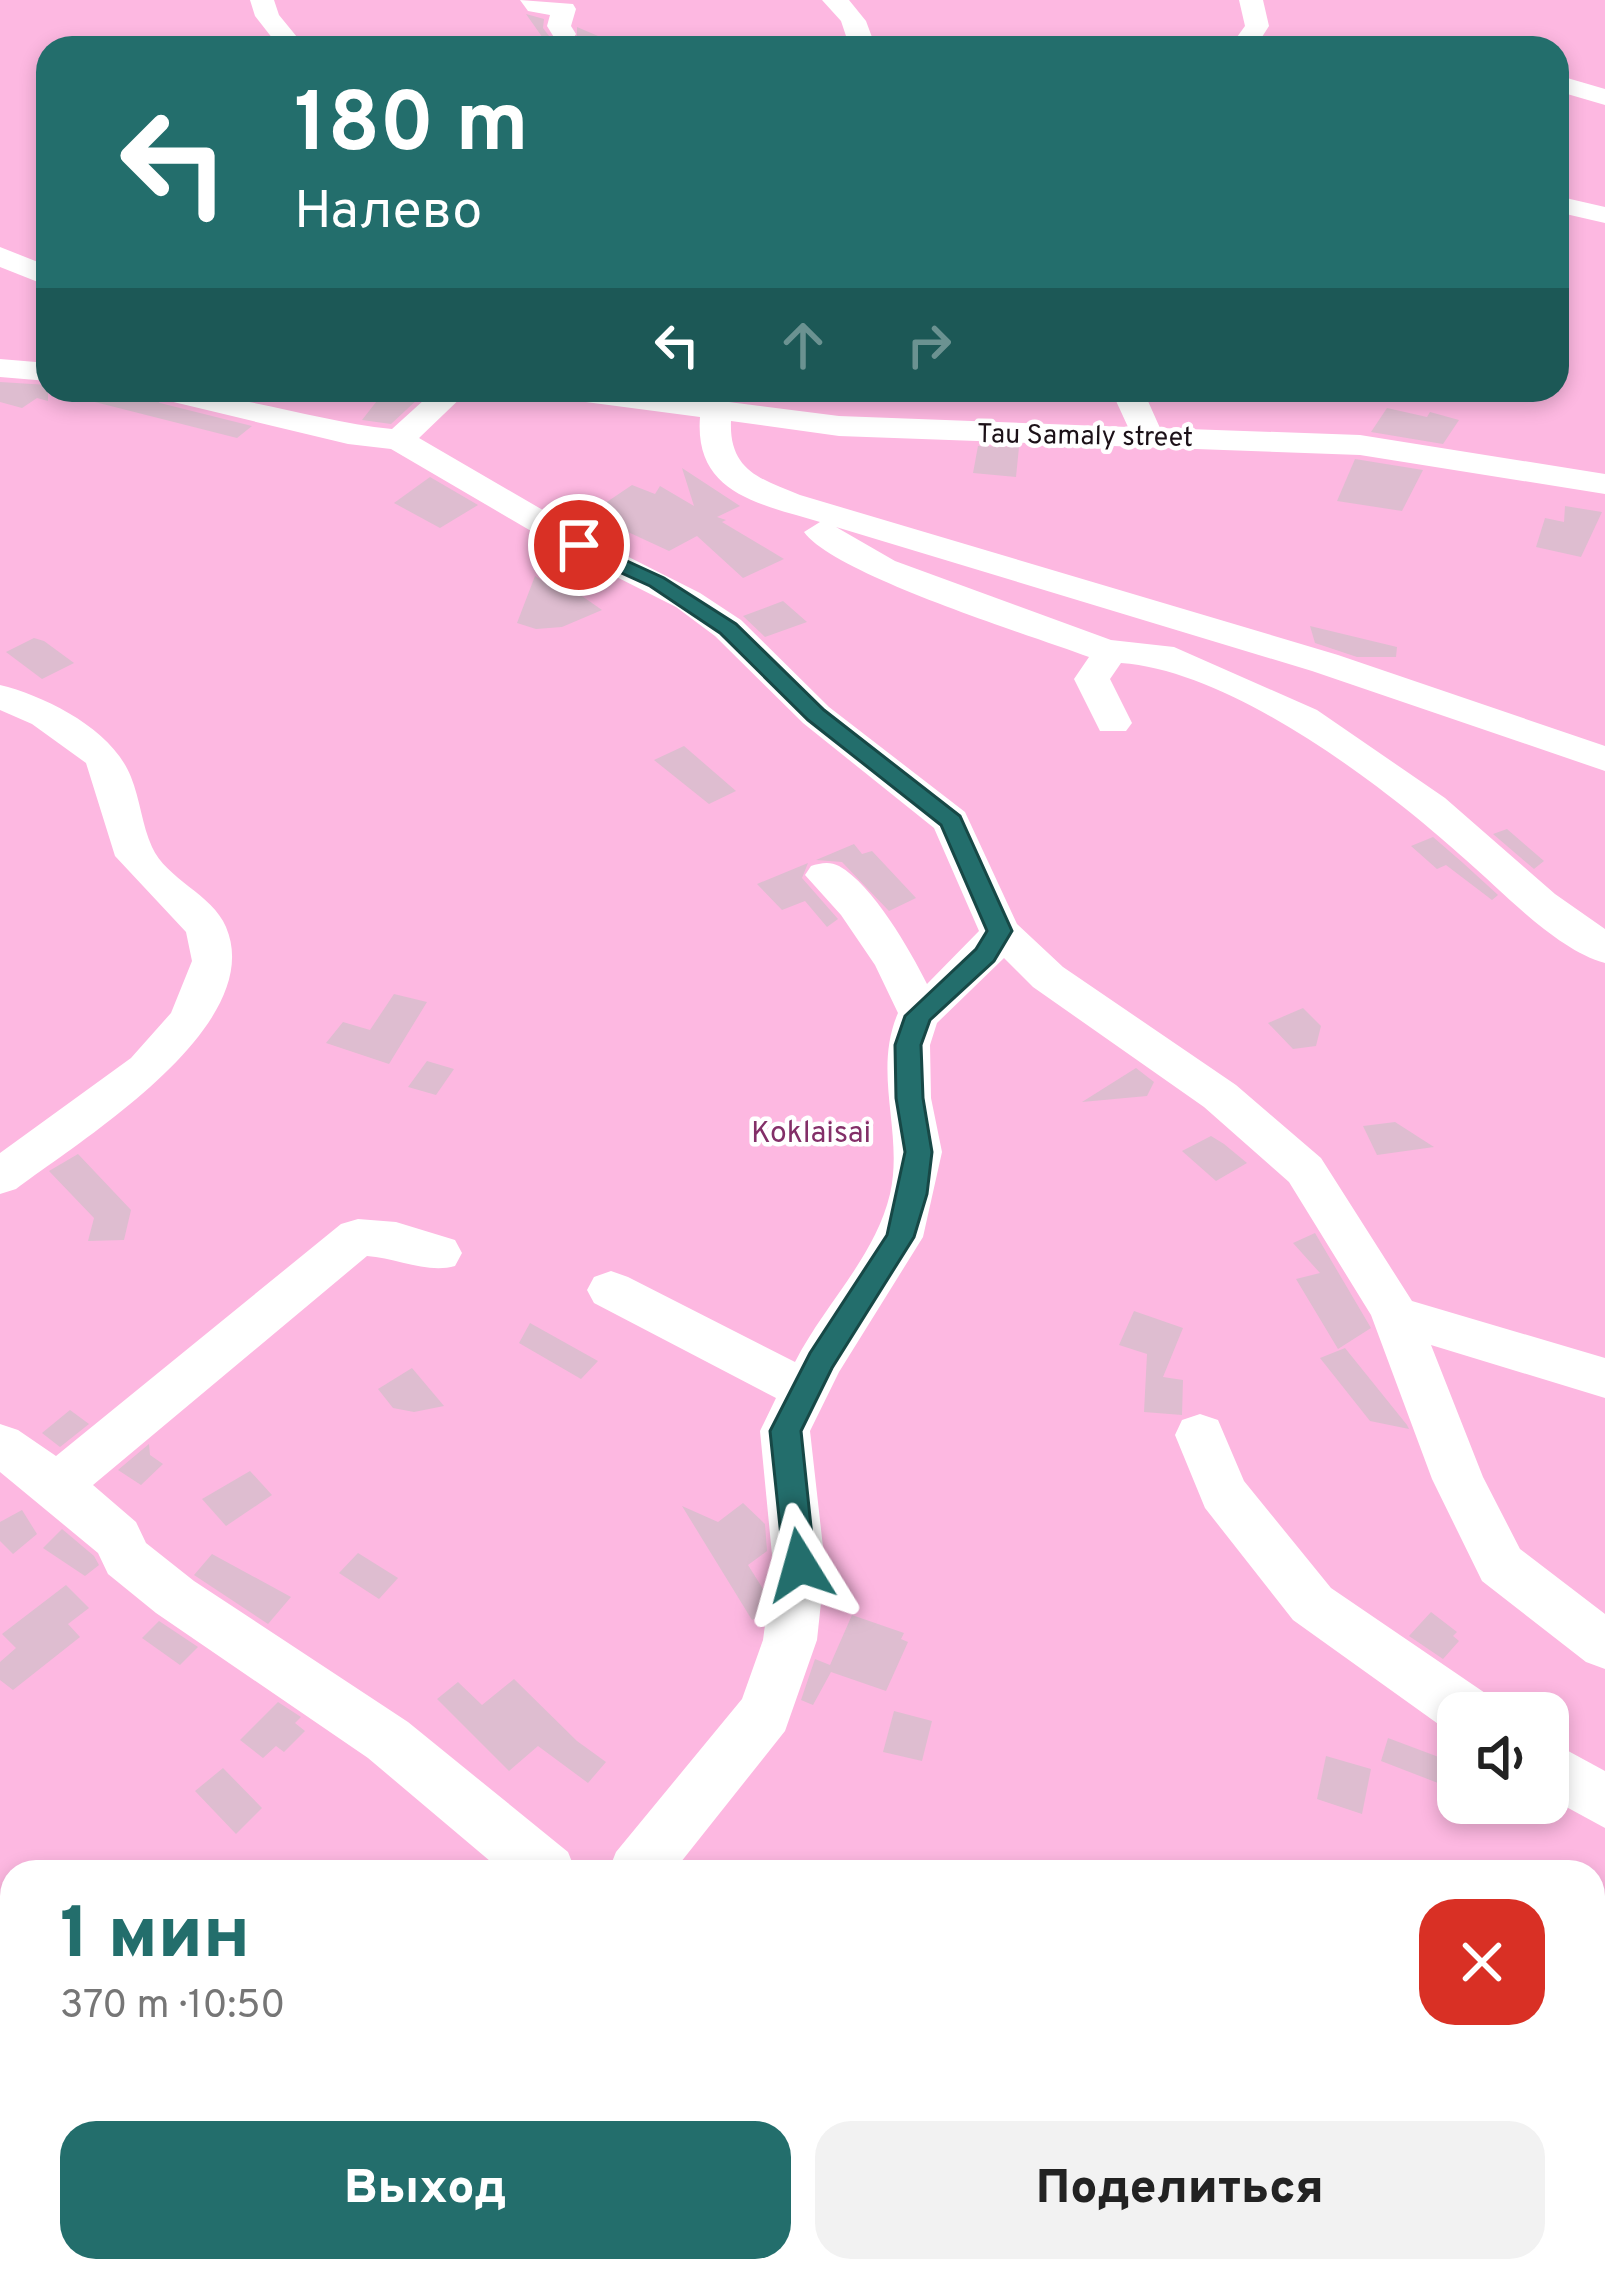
<!DOCTYPE html>
<html lang="ru">
<meta charset="utf-8">
<style>
:root{--surface:#fff;--page:#f2f2f2;--text:#222;--muted:#767676;--accent:#236e6c}
body{margin:0;font-family:Overpass,sans-serif;background:var(--page);color:var(--text);height:100vh;display:flex;flex-direction:column;font-size:45px;white-space:nowrap}
*{box-sizing:border-box;margin:0}
p{font-size:39px;color:var(--muted)}
.icon{flex:none;width:66px;height:66px;fill:none;stroke:currentColor;stroke-width:2;stroke-linecap:round;stroke-linejoin:round}
.map{position:relative;flex:1;overflow:hidden}
.panel{position:absolute;left:0px;top:1860px;width:1605px;height:423px;display:flex;flex-direction:column;background:var(--surface);border-radius:36px 36px 0 0;box-shadow:0 6px 18px #0003}
.panel>*{flex:none}
.guide{position:absolute;left:36px;top:36px;width:1533px;height:366px;border-radius:36px;box-shadow:0 6px 18px #0003;background:#236e6c;color:#fff;overflow:hidden}
.fabs{position:absolute;left:1437px;top:1692px;display:grid;gap:24px}
.fabs a{display:grid;place-items:center;width:132px;height:132px;border-radius:24px;background:var(--surface);box-shadow:0 6px 18px #0003;font-size:60px}
.pin{position:absolute;display:grid;place-items:center;width:102px;height:102px;color:#fff;margin:-51px;border:6px solid #fff;border-radius:50%;box-shadow:0 3px 12px #0007}
.me{position:absolute;width:132px;margin:-66px;rotate:352deg;stroke-linejoin:round;filter:drop-shadow(0 0 9px #0008)}
.turn{display:flex;align-items:center;gap:42px;height:252px;padding:0 60px;font-size:54px}
.turn .icon{width:156px;height:156px;stroke-width:2.5}
.turn b{display:block;font-size:84px;line-height:102px}
.lanes{display:flex;align-items:center;height:114px;padding:0 60px;background:#0003;justify-content:center;gap:60px;direction:ltr}
.lanes .off{opacity:.35}
.round{display:grid;place-items:center;flex:none;width:126px;height:126px;border-radius:36px;background:var(--page)}
.head{display:flex;align-items:center;justify-content:space-between;height:204px;padding:0 60px}
h1{font-size:72px;font-weight:800;line-height:90px;color:var(--accent)}
.action{display:flex;gap:24px;margin-top:auto;padding:24px 60px}
.action a{flex:1;height:138px;border-radius:36px;background:var(--accent);color:#fff;font-size:48px;font-weight:800;line-height:138px;text-align:center}
.action a+a{background:var(--page);color:var(--text)}
.map>svg:first-child{display:block}
</style>
<div class="map">
<svg width="1605" height="2281" viewBox="0 0 1605 2281">
<rect width="100%" height="100%" fill="#fddbef"/>
<path fill="#fdb8e1" fill-rule="evenodd" d="M0,0h1605v2281h-1605zM48,48h1509v342h-1509zM1458,1713h90v90h-90zM12,1872h1581v399h-1581z"/>
<g fill="#debdd0">
<path d="M526,14l18,5 -1,9 12,16 22,-3v-14l49,21h-76z"/>
<path d="M0,382l48,3v16l-11,-3 -15,10 -22,-6z"/>
<path d="M84,390h57l19,13 92,23 -15,12 -154,-39z"/>
<path d="M384,392l36,5 -29,27 -29,-4z"/>
<path d="M1387,408l40,9 3,-5 29,8 -16,24 -72,-12z"/>
<path d="M978,446l41,1 -3,30 -43,-4z"/>
<path d="M1355,459l68,11 -21,41 -65,-10z"/>
<path d="M682,468l58,38 -23,11 9,3 -4,2 62,37 -41,19 -46,-42 -28,15 -80,-37 43,-29 23,9 5,-8 34,20z"/>
<path d="M430,477l48,28 -38,23 -46,-25z"/>
<path d="M1565,506l37,6 -21,45 -45,-10 9,-29 19,4z"/>
<path d="M535,576l23,15 18,1 26,18 -40,17 -26,2 -19,-6z"/>
<path d="M783,601l24,21 -42,15 -22,-21z"/>
<path d="M1310,626l87,21 -1,10h-39l-42,-14z"/>
<path d="M34,638l10,3 30,22 -32,16 -36,-27z"/>
<path d="M684,746l52,45 -27,13 -55,-44z"/>
<path d="M1507,829l37,32 -10,8 -41,-35z"/>
<path d="M1433,837l30,26 35,32 -6,5 -46,-35 -9,4 -26,-23z"/>
<path d="M854,844l8,10 10,-3 44,47 -27,13 -47,-49 -26,-2z"/>
<path d="M808,863l-6,15 36,41 -11,8 -22,-26 -23,9 -25,-26z"/>
<path d="M394,994l33,8 -38,62 -63,-21 17,-21 27,8z"/>
<path d="M1303,1008l18,18 -5,20 -23,3 -25,-26z"/>
<path d="M427,1061l27,8 -18,26 -28,-8z"/>
<path d="M1136,1068l18,14 -7,14 -65,6z"/>
<path d="M1395,1122l39,25 -57,8 -14,-29z"/>
<path d="M1211,1136l13,8 23,19 -31,18 -34,-30z"/>
<path d="M78,1154l53,56 -7,30 -36,1 6,-23 -45,-47z"/>
<path d="M1315,1233l56,95 -33,21 -42,-70 24,-6 -27,-30z"/>
<path d="M1134,1311l49,17 -20,49 20,3 -1,35 -38,-3 3,-58 -28,-9z"/>
<path d="M530,1323l68,38 -17,18 -62,-36z"/>
<path d="M1345,1348l62,77 2,4 -39,-8 -50,-63z"/>
<path d="M412,1368l32,38 -30,6 -21,-4 -15,-19z"/>
<path d="M70,1410l19,14 -29,23 -18,-14z"/>
<path d="M149,1444l1,11 13,9 -22,21 -23,-15z"/>
<path d="M250,1471l22,24 -46,31 -24,-27z"/>
<path d="M743,1503l22,21 2,27 -19,14 17,27 -3,23 -10,5 -70,-114 36,16z"/>
<path d="M22,1510l15,24 -24,20 -13,-13v-19z"/>
<path d="M62,1529l32,27 5,9 -14,11 -42,-28z"/>
<path d="M358,1553l40,25 -19,21 -40,-26z"/>
<path d="M212,1554l79,43 -23,27 -74,-49z"/>
<path d="M66,1585l23,23 -21,16 12,13 -67,53 -13,-10v-18l16,-14 -14,-14z"/>
<path d="M1431,1612l26,20 -4,4 6,5 -16,18 -34,-23z"/>
<path d="M852,1615l52,18 -3,6 7,3 -22,49 -55,-19 -18,33 -12,-5 14,-41 15,6z"/>
<path d="M159,1621l39,26 -18,18 -38,-27z"/>
<path d="M514,1679l63,62 29,21 -18,21 -50,-37 -29,25 -72,-72 21,-17 24,23z"/>
<path d="M278,1702l23,15 -6,6 10,8 -21,21 -8,-6 -13,12 -23,-18z"/>
<path d="M894,1711l38,10 -10,40 -39,-9z"/>
<path d="M1388,1738l56,21 -6,24 -57,-22z"/>
<path d="M1326,1756l45,13 -9,45 -45,-15z"/>
<path d="M223,1768l39,40 -26,26 -41,-43z"/>
</g>
<g fill="none" stroke-linecap="round" stroke-linejoin="round">
<g fill="#fff" fill-rule="evenodd">
<path d="M250,0h24l5,15 27,33h-26l-25,-32z"/>
<path d="M520,0l53,4 3,5 -5,17 5,8 -3,5h-18l-8,-13 3,-11 -22,-4z"/>
<path d="M822,0h27l17,21 10,27h-26l-9,-27z"/>
<path d="M1239,0h24l6,26 -14,22h-26l16,-22z"/>
<path d="M1557,75l48,14v16l-48,-14z"/>
<path d="M1557,196l48,11v16l-48,-11z"/>
<path d="M0,247l48,19v20l-48,-19z"/>
<path d="M0,359l48,4v18l-48,-4z"/>
<path d="M145,390c87,0 162,30 247,39l43,-39h34l-50,48 172,100 109,55 41,27 88,87 136,105 52,112 46,43 173,118 85,73 91,143 193,57v40l-174,-53 52,132 37,72 85,65v55l-19,-7 -104,-81 -50,-102 -61,-164 -82,-133 -85,-75 -171,-120 -29,-29 -67,65 -7,22 1,53 11,54 -19,85 -84,135 -29,59 15,134 -8,75 -32,91 -112,141h-65l8,-20 126,-153 21,-59 10,-75 -13,-134 16,-33 -182,-95 -7,-13 7,-13 17,-6 17,6 167,85c29,-57 80,-105 95,-168 14,-61 -18,-121 8,-181l-23,-48 -34,-50 -36,-40 6,-9c9,-3 19,-5 28,0 34,19 71,84 88,118l52,-53 -45,-103 -131,-105 -88,-87 -39,-29 -109,-55 -176,-103 -43,-5 -187,-45z"/>
<path d="M547,390h88l204,26 289,11 -17,-37h32l17,38 200,7 245,39v20l-245,-39 -521,-19 -108,-15c-2,49 29,58 69,74l538,160 267,91v25l-293,-100 -476,-144 59,34 216,79 63,7 143,63 128,88 110,96 50,35v34c-48,-13 -101,-70 -139,-103 -82,-74 -233,-189 -345,-197l-11,16 22,44 -6,8h-26l-26,-52 15,-22c-59,-22 -254,-82 -285,-125l16,-10c-60,-18 -126,-28 -120,-105l-137,-18z"/>
<path d="M0,685c46,11 113,45 131,92 9,22 11,48 21,70 14,32 60,47 74,80 42,99 -145,213 -210,262l-16,5v-41l131,-95 40,-45 21,-52 -6,-29 -71,-76 -29,-93 -54,-39 -32,-14z"/>
<path d="M358,1219l38,3 59,18 7,13 -7,13c-27,8 -59,-8 -88,-10l-274,229 43,37 10,21 48,38 214,141 160,130 8,20h-73l-135,-114 -212,-145 -48,-39 -10,-21 -98,-81v-48l18,6 38,26 285,-232z"/>
<path d="M1200,1414l18,6 26,61 87,107 157,107 8,18h-38v21l-10,-3 -155,-111 -88,-112 -30,-73 7,-15z"/>
<path d="M1548,1740l57,31v57l-57,-31z"/>
<path d="M1593,1982l12,5v64l-12,-5z"/>
<path d="M1262,2271h69l4,10h-69z"/>
</g>
</g>
<path fill="#236e6c" stroke="#174846" stroke-width="3" d="M579,539l85,39 72,46 88,86 136,106 52,115 -18,30 -64,59 -9,25 2,53 9,54 -5,42 -13,43 -82,131 -31,63 14,134 -4,10 -11,4 -12,-4 -4,-10 -14,-134 40,-78 77,-118 18,-83 -9,-54 -1,-53 10,-29 71,-67 11,-18 -46,-106 -133,-105 -88,-87 -70,-47 -79,-36 -3,-5z"/>
<g text-anchor="middle" stroke-width="9" stroke-linejoin="round" paint-order="stroke">
<g font-size="27" fill="#1c1118" stroke="#fff">
<text transform="translate(1085 435) rotate(1)" y="9">Tau Samaly street</text>
</g>
<g font-size="30" fill="#832f68" stroke="#fff">
<text x="811" y="1142">Koklaisai</text>
</g>
</g>
</svg>
<div class="fabs">
<a><svg class="icon" aria-label="sound" viewBox="0 0 24 24"><path d="M4 9h4l5-4v14l-5-4H4zM17 9q2 3 0 6"/></svg></a>
</div>
<div class="pin" style="left:579px;top:545px;background:#d93025"><svg class="icon" aria-label="arrive" viewBox="0 0 24 24"><path d="M6 21V4h12l-3 4 3 4H6"/></svg></div>
<svg class="me" style="left:800px;top:1565px" viewBox="-20 -20 40 40"><path d="M0-17L14 15 0 8-14 15z" fill="#236e6c" stroke="#fff" stroke-width="4"/></svg>
<div class="guide">
<div class="turn"><svg class="icon" aria-label="left" viewBox="0 0 24 24"><path d="M17 20v-9H6M10 6l-5 5 5 5"/></svg><div><b>180 m</b>Налево</div></div>
<div class="lanes"><svg class="icon" aria-label="left" viewBox="0 0 24 24"><path d="M17 20v-9H6M10 6l-5 5 5 5"/></svg><svg class="icon off" aria-label="ahead" viewBox="0 0 24 24"><path d="M12 20V5M6 11l6-6 6 6"/></svg><svg class="icon off" aria-label="right" viewBox="0 0 24 24"><path d="M7 20v-9h11M14 6l5 5-5 5"/></svg></div>
</div>
<section class="panel">
<div class="head"><div><h1>1 мин</h1><p>370 m · 10:50</p></div><a class="round" style="background:#d93025;color:#fff"><svg class="icon" aria-label="close" viewBox="0 0 24 24"><path d="M6 6l12 12M18 6L6 18"/></svg></a></div>
<div class="action"><a>Выход</a><a>Поделиться</a></div>
</section>
</div>
